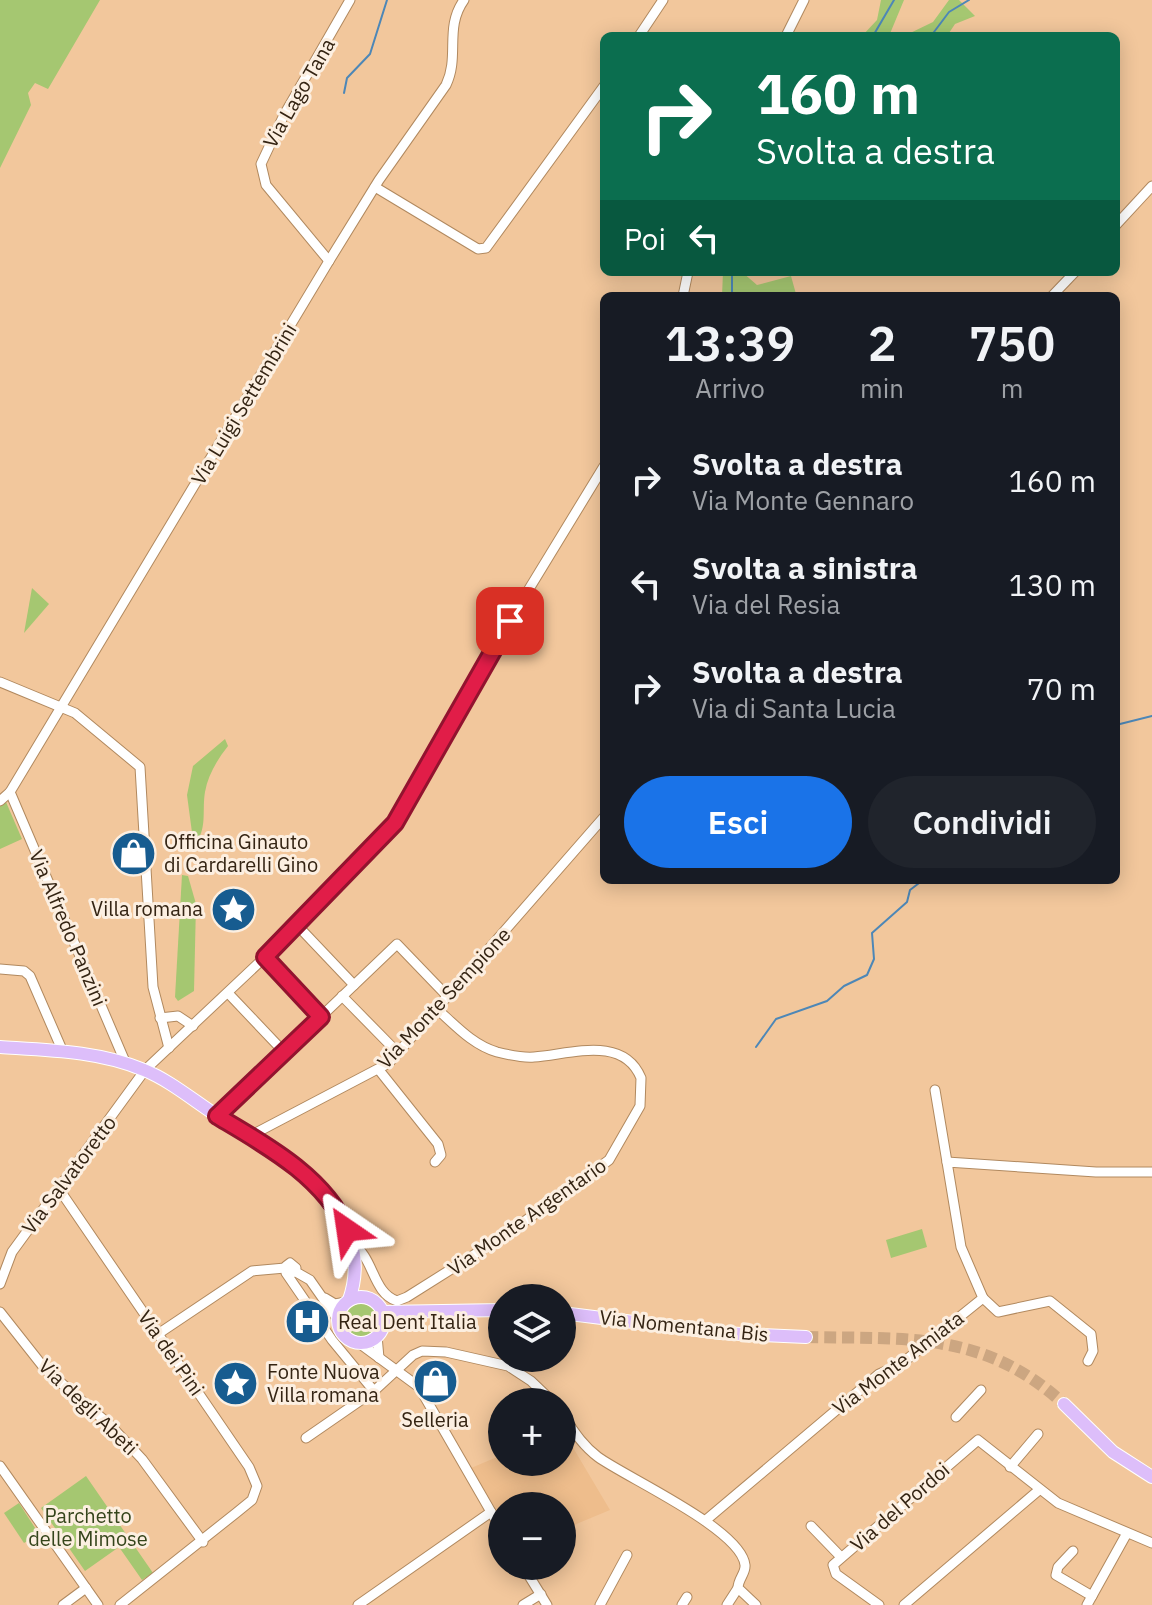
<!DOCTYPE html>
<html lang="it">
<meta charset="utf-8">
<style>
:root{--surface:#171b24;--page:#20242c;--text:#f1f3f6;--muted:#9ea1a6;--accent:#1a73e8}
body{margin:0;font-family:"IBM Plex Sans",sans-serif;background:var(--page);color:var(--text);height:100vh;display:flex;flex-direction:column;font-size:30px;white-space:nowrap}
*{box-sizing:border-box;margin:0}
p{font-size:26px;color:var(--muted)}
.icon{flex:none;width:44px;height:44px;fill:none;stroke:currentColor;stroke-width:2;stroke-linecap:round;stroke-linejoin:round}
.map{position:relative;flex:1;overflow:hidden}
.drawer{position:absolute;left:600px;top:292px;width:520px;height:592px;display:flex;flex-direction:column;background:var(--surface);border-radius:12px;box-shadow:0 4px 20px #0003}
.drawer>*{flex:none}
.guide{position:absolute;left:600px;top:32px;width:520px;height:244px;border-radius:12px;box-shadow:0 4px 20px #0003;background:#0b6e4f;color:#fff;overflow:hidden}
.controls{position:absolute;left:488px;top:1284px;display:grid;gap:16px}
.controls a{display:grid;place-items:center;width:88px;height:88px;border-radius:50%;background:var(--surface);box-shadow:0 4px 20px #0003;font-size:40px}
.pin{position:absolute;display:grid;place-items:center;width:68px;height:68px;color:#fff;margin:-34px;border-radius:16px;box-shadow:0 4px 12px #0006}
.me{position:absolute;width:88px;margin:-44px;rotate:328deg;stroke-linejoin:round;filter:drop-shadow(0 0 6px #0008)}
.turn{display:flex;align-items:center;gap:28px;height:168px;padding:0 24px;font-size:36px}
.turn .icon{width:104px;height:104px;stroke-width:2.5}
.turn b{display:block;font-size:56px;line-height:68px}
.then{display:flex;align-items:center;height:76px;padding:0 24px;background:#0003;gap:16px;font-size:30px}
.eta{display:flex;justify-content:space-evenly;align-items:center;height:136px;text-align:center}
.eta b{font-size:48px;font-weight:600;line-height:56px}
.cta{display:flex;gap:16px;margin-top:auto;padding:16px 24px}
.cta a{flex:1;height:92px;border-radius:48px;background:var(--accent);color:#fff;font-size:32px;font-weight:600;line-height:92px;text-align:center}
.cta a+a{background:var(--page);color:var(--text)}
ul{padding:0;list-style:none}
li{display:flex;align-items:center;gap:24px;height:104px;padding:0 24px}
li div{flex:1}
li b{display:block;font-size:30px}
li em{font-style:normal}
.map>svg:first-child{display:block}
</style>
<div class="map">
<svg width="1152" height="1605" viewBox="0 0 1152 1605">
<rect width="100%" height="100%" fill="#f2c79c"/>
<path fill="#eebd8c" d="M562,1429l48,81 -48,20v-24h-60v13l-31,-51 31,-13v7h60z"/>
<g fill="#a5c771">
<path d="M0,0h100l-52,89 -13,-6 -7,10 3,12 -31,63z"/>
<path d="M881,0h23l-15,36h-27l15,-16z"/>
<path d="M949,0h10l16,16 -20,8 -8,12h-43l29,-14z"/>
<path d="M723,272h19l15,13 34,-9 5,18 -74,2z"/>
<path d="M32,588l17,16 -25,29z"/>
<path d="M225,739l3,7c-11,14 -20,29 -23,46 -3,17 2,35 -8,49l-4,-1 -6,-45 6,-29z"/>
<path d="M6,802l16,37 -22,10v-44z"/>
<path d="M182,875l6,1 8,28 -2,87 -16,10 -3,-4z"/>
<path d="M922,1229l5,18 -36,11 -5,-18z"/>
<circle cx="361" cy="1320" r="16"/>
<path d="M86,1476l67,97 -11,7 -23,-33 -34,24 -44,-63z"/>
<path d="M19,1503l20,31 -15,9 -20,-30z"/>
</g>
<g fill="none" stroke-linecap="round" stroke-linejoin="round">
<g stroke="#4d87b7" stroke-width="2">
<path d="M873,36l21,-36"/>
<path d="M931,36l18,-24 20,-12"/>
<path d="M344,93l3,-15 23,-24 17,-54"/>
<path d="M732,272v24"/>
<path d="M603,557l1,-2"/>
<path d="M1116,725l36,-9"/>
<path d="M756,1047l20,-28 51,-18 17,-15 23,-11 7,-16 -2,-26 35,-31 3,-12 13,-10"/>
</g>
<path stroke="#cca681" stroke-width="12" stroke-dasharray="12 6" stroke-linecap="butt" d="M806,1337c101,2 178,-6 258,67"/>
<defs>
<g id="minor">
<path d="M639,36l24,-36"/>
<path d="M786,36l18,-36"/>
<path d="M375,187l103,62 8,-1 118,-162"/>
<path d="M1116,225l36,-39"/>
<path d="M329,261l-63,-76 -5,-21 23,-49 66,-115"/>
<path d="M683,296l5,-24"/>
<path d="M1052,296l23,-24"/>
<path d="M0,682l75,31 65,54 13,220 16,61"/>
<path d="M10,792l116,272"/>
<path d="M0,801l10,-9 319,-531 50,-81 67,-95c14,-29 -2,-57 18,-85"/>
<path d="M297,925l57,60"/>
<path d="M265,957l56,60"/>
<path d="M0,969l24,2 6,5 33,76"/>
<path d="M228,993l56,59"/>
<path d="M342,996l56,57"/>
<path d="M160,1018l18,-2 15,10"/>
<path d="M379,1070l59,74 3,11 -6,7"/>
<path d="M935,1090l12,72"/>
<path d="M217,1116l180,-172 51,53"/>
<path d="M250,1136l139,-73 215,-246"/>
<path d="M59,1189l190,278 8,19 -5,14 -16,13 -116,92"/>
<path d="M352,1244c22,12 20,49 45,57l10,-4 100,-63 102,-74 31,-54 1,-28c-18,-44 -73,-23 -107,-21 -12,1 -25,-2 -37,-5 -24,-7 -41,-26 -60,-43"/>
<path d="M296,1272l14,8 28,40"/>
<path d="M290,1275l6,-7 -6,-5 -4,3v7l46,67 42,51"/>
<path d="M0,1284l12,-32 133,-182 120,-113 130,-134 24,-37 60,-115 125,-205"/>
<path d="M325,1298l10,6 11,-2"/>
<path d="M983,1298l15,14 52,-11 41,33 2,17 -5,10"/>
<path d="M0,1312l45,57 66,57 31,33 61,83"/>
<path d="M158,1334l94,-63 33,-3"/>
<path d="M377,1336l2,22"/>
<path d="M359,1343l60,44 83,144"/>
<path d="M562,1414c11,16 20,31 36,43 29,21 143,72 147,108 1,8 -7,14 -7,23l18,17"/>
<path d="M956,1417l25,-27"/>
<path d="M306,1438l68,-47 39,-36 9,-4 24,1 62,14 23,15 22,21"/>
<path d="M0,1466l98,139"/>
<path d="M1010,1467l28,-33"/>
<path d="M706,1520l173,-146 22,-10 82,-66 -22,-51 -14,-85 149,10h56"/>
<path d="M811,1526l30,31"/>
<path d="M1073,1551l-15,16 -2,8 36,21"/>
<path d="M523,1566l24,39"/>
<path d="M63,1605l23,-17"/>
<path d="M358,1605l133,-93"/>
<path d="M523,1605l18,-11"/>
<path d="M600,1605l27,-50"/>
<path d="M682,1605l5,-8"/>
<path d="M727,1605l11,-17"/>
<path d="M879,1605l-43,-31 -3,-9 145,-125 80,63 94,40"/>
<path d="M904,1605l135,-115"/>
<path d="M1087,1605l40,-72"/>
</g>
<g id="major">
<path d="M0,1047c47,3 100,4 144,23 25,10 49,30 72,45 64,39 164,95 133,185"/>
<circle cx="361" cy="1320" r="23"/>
<path d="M383,1312l119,-2"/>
<path d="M562,1313l159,20 85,4"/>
<path d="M1064,1404l49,48 39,25"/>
</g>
</defs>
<use href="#minor" stroke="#b1895f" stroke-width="11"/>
<use href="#major" stroke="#fff" stroke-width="14"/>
<use href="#minor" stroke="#fff" stroke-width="9"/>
<use href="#major" stroke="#ddbefa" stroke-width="12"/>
</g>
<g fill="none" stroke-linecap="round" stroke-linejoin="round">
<defs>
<path id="route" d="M347,1230c-22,-53 -83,-86 -130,-114l104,-99 -56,-60 130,-134 115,-202"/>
</defs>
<use href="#route" stroke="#92132f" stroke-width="20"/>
<use href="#route" stroke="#e11d48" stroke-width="14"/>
</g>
<defs>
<symbol id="shop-disc" viewBox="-11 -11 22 22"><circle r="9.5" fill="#175c90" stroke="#fcefe1"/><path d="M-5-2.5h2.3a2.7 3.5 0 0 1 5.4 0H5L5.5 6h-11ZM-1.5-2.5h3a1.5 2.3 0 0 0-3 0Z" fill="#fff"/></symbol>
<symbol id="sight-disc" viewBox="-11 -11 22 22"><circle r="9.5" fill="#175c90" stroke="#fcefe1"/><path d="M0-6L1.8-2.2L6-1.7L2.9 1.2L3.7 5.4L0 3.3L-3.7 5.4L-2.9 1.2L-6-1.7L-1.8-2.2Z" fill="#fff"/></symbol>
<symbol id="hospital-disc" viewBox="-11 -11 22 22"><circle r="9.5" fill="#175c90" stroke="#fcefe1"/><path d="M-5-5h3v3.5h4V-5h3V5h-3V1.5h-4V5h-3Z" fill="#fff"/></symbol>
</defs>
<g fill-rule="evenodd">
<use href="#shop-disc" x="108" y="828" width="51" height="51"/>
<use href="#sight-disc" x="208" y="884" width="51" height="51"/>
<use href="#hospital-disc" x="282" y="1296" width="51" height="51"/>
<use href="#shop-disc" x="410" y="1356" width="51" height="51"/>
<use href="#sight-disc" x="210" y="1358" width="51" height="51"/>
</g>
<g text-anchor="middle" stroke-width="6" stroke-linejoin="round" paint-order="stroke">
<g font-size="20" fill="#342413" stroke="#fcefe1">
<text transform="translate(299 93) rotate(-60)" y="7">Via Lago Tana</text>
<text transform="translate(244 404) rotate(-59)" y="7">Via Luigi Settembrini</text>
<text transform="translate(68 928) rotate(67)" y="7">Via Alfredo Panzini</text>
<text transform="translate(444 998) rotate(-47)" y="7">Via Monte Sempione</text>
<text transform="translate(69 1175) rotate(-53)" y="7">Via Salvatoretto</text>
<text transform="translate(527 1217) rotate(-35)" y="7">Via Monte Argentario</text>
<text transform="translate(684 1326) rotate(6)" y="7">Via Nomentana Bis</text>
<text transform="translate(171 1353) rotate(55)" y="7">Via dei Pini</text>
<text transform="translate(898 1363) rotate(-37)" y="7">Via Monte Amiata</text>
<text transform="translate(88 1407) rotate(44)" y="7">Via degli Abeti</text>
<text transform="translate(900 1507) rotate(-41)" y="7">Via del Pordoi</text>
</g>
<g font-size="20" fill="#342413" stroke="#fcefe1" text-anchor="start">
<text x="164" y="849">Officina Ginauto<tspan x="164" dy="23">di Cardarelli Gino</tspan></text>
<text x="203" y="916" text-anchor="end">Villa romana</text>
<text x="338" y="1329">Real Dent Italia</text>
<text x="267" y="1379">Fonte Nuova<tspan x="267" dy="23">Villa romana</tspan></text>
<text x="435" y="1427" text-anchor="middle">Selleria</text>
</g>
<g font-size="20" fill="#35451b" stroke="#fcefe1">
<text x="88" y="1523">Parchetto<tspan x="88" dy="23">delle Mimose</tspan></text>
</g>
</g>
</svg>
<div class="controls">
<a><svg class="icon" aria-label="layers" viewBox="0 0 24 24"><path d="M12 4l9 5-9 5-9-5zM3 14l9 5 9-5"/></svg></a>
<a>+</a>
<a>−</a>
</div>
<div class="pin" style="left:510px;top:621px;background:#d93025"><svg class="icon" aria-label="arrive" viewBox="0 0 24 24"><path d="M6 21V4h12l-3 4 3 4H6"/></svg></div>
<svg class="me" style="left:347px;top:1230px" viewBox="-20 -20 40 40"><path d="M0-17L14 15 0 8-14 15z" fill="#e11d48" stroke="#fff" stroke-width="4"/></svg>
<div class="guide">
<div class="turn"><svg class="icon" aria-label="right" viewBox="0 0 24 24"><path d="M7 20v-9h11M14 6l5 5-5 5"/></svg><div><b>160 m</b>Svolta a destra</div></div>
<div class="then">Poi<svg class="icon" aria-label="left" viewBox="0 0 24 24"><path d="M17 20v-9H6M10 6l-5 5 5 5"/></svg></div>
</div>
<section class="drawer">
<div class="eta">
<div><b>13:39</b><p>Arrivo</p></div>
<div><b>2</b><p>min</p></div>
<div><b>750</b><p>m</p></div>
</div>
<ul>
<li><svg class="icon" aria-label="right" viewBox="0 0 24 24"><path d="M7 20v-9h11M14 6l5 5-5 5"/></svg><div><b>Svolta a destra</b><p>Via Monte Gennaro</p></div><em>160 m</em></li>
<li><svg class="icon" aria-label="left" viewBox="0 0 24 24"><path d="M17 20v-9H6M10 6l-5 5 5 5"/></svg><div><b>Svolta a sinistra</b><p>Via del Resia</p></div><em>130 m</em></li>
<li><svg class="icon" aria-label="right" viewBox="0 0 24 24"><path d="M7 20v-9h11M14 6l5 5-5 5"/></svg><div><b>Svolta a destra</b><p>Via di Santa Lucia</p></div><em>70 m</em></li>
</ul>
<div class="cta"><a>Esci</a><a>Condividi</a></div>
</section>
</div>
